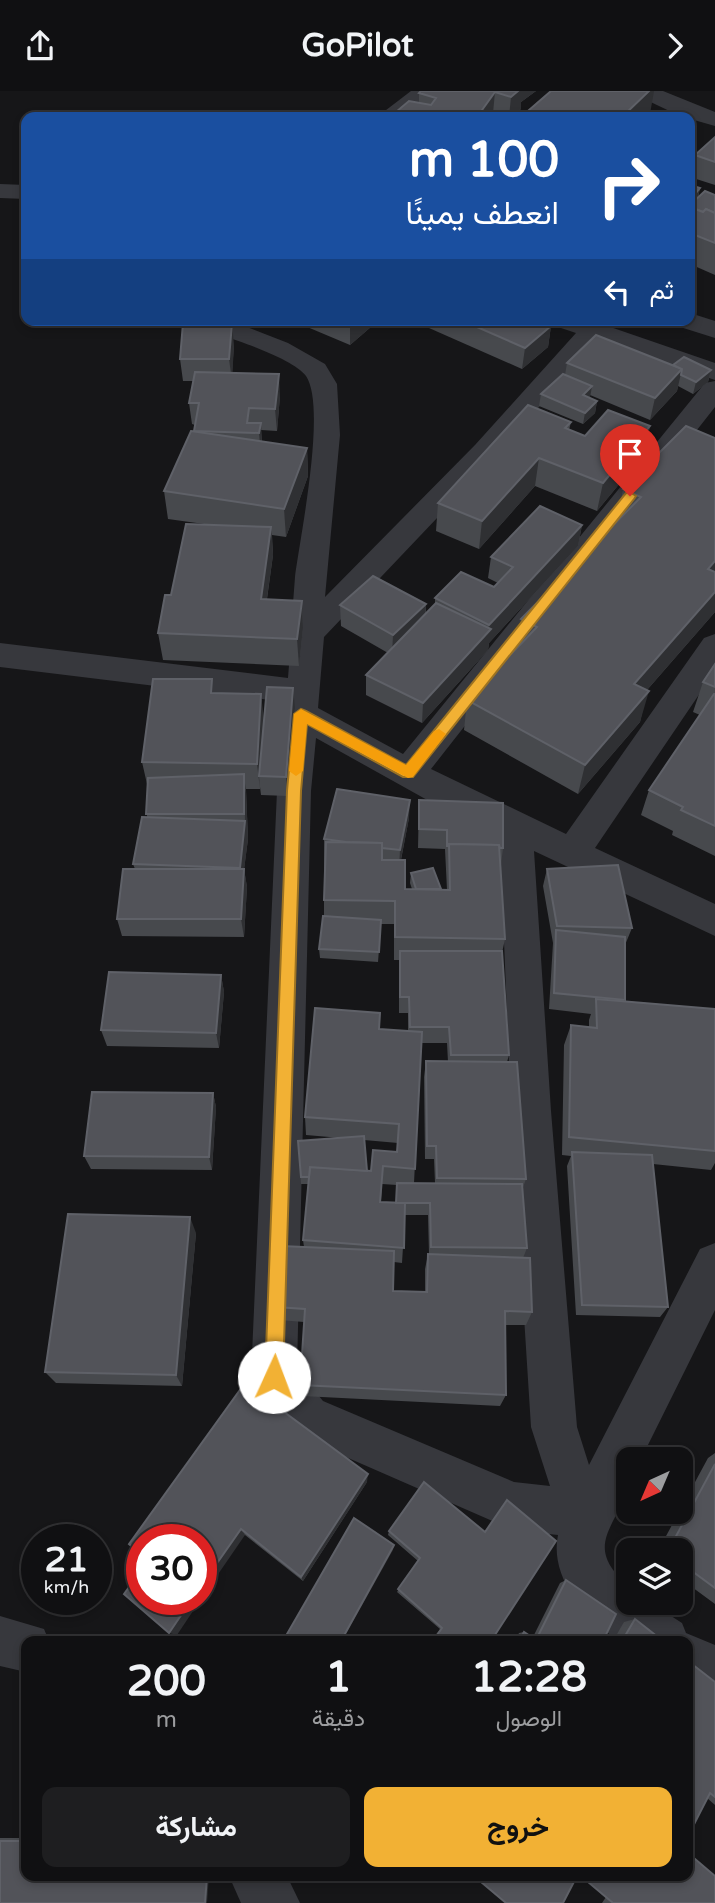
<!DOCTYPE html>
<html lang="ar">
<meta charset="utf-8">
<style>
:root{--surface:#101012;--page:#1e1e20;--text:#f1f3f6;--muted:#9c9d9f;--line:#303032;--accent:#f2b134}
body{margin:0;font-family:"Varela Round",Vazirmatn,sans-serif;background:var(--page);color:var(--text);direction:rtl;height:100vh;display:flex;flex-direction:column;font-size:26px;white-space:nowrap}
*{box-sizing:border-box;margin:0}
p{font-size:23px;color:var(--muted)}
.icon{flex:none;width:38px;height:38px;fill:none;stroke:currentColor;stroke-width:2;stroke-linecap:round;stroke-linejoin:round}
.map{position:relative;flex:1;overflow:hidden;direction:ltr}
.drawer{position:absolute;left:21px;top:1545px;width:672px;height:245px;display:flex;flex-direction:column;background:var(--surface);border-radius:14px;box-shadow:0 4px 10px #0003,0 0 0 2px var(--line);direction:rtl}
.drawer>*{flex:none}
.banner{position:absolute;left:21px;top:21px;width:674px;height:214px;border-radius:14px;box-shadow:0 4px 10px #0003,0 0 0 2px var(--line);direction:rtl;background:#1a4fa0;color:#fff;overflow:hidden}
.needle{width:46px;rotate:224deg}
.buttons{position:absolute;left:616px;top:1356px;display:grid;gap:14px}
.buttons a{display:grid;place-items:center;width:77px;height:77px;border-radius:14px;background:var(--surface);box-shadow:0 4px 10px #0003,0 0 0 2px var(--line);font-size:35px}
.speed{position:absolute;left:21px;top:1433px;display:flex;gap:14px;font-size:35px;font-weight:700;text-align:center}
.speed>*{display:grid;place-content:center;width:91px;height:91px;border-radius:50%;background:var(--surface);box-shadow:0 4px 10px #0003,0 0 0 2px var(--line);line-height:1}
.speed small{font-size:18px;font-weight:400}
.speed .limit{border:10px solid #d22;background:#fff;color:#111}
.pin{position:absolute;display:grid;place-items:center;width:60px;height:60px;color:#fff;margin:-72px -30px;border-radius:50% 50% 50% 0;rotate:-45deg;box-shadow:0 0 7px #0007}
.pin .icon{rotate:45deg}
.me{position:absolute;width:77px;margin:-38px;rotate:2deg;stroke-linejoin:round;filter:drop-shadow(0 0 5px #0008)}
.turn{display:flex;align-items:center;gap:24px;height:147px;padding:0 21px;font-size:32px}
.turn .icon{width:91px;height:91px;stroke-width:2.5}
.turn b{display:block;font-size:49px;line-height:60px}
.then{display:flex;align-items:center;height:66px;padding:0 21px;background:#0003;gap:14px;font-size:26px}
.eta{display:flex;justify-content:space-evenly;align-items:center;height:119px;text-align:center}
.eta b{font-size:42px;font-weight:700;line-height:49px}
.button{display:flex;gap:14px;margin-top:auto;padding:14px 21px}
.button a{flex:1;height:80px;border-radius:14px;background:var(--accent);color:#111;font-size:28px;font-weight:700;line-height:80px;text-align:center}
.button a+a{background:var(--page);color:var(--text)}
header{display:flex;justify-content:space-between;align-items:center;height:91px;padding:0 21px;background:var(--surface);font-size:32px;font-weight:700}
.map>svg:first-child{display:block}
</style>
<header><svg class="icon" aria-label="forward" viewBox="0 0 24 24"><path d="M9 5l7 7-7 7"/></svg>GoPilot<svg class="icon" aria-label="share" viewBox="0 0 24 24"><path d="M12 15V3M7 8l5-5 5 5M5 13v7h14v-7"/></svg></header>
<div class="map">
<svg width="715" height="1812" viewBox="0 0 715 1812">
<rect width="100%" height="100%" fill="#161618"/>
<g fill="none" stroke-linecap="round" stroke-linejoin="round">
<g fill="#37383d" fill-rule="evenodd">
<path d="M411,0h25l-34,26h-25z"/>
<path d="M635,0h28l52,21v14l-35,-10 -42,-20z"/>
<path d="M0,93l26,1v14l-26,-1z"/>
<path d="M690,222l25,8v17l-38,-12 -4,-6h17z"/>
<path d="M191,229h38l59,23 37,21 12,20 3,51 -15,162 150,-152 101,-112 -21,-7 -4,-6h39l125,43v17l-117,-40 -103,117 -171,180 -6,71 85,46 302,-371 10,-2v26l-284,362 135,65 138,-196 11,-4v37l-120,177 120,56v32l-181,-85 17,260 26,316 12,38 111,-216 15,-6v67l-74,149h-13c0,9 2,20 0,28 -13,43 -45,58 0,99v17h23l31,20 4,10 29,12v56l-27,-14v-46c-21,0 -46,4 -66,0 -5,0 -10,-5 -14,-8 -29,-21 -58,-60 -50,-98l-45,-5 -222,-97 -33,-40 -7,-16 26,-586 9,-89 -286,-35v-24l288,35c3,-33 4,-67 7,-101 5,-40 32,-170 11,-201 -15,-20 -86,-41 -111,-50zM316,647l113,63 67,32 5,35 10,243 20,316 19,59 -36,-4 -191,-81 -26,-32 14,-578z"/>
<path d="M0,1525l44,13 5,12h-23v31l-26,-6z"/>
<path d="M229,1785h58l13,27h-59z"/>
</g>
</g>
<g fill="#47494d" fill-rule="evenodd">
<path d="M421,0h115l-15,11v7l-11,8h-4l-13,-4 -3,4h-103l32,-14v-10z"/>
<path d="M715,46v48l-25,-8 5,-22z"/>
<path d="M690,94l10,3 -2,10 17,-3v80l-25,-11z"/>
<path d="M293,229h86l-29,25 -57,-24z"/>
<path d="M429,229h110l12,6 -3,21 -26,22 -93,-41z"/>
<path d="M234,254l-2,28 48,23 -3,35 -16,-1 1,12 45,6 1,28 -22,61 -14,-2 1,20 -6,44 35,2 1,27 -4,38 -136,-6 -5,-27 13,-38 33,-71 -36,-5 -4,-28 30,-60 1,-6 -3,-1 -3,-21 4,-22h-10l-3,-22z"/>
<path d="M567,272l106,2 38,5 -3,12 -15,12 -15,-8 -1,5 -27,29 -60,-25 -1,3 8,3 -2,12 -12,11 -44,-18 2,-12 24,-19z"/>
<path d="M571,331l-2,8 16,6 65,-10 -6,28 -47,57 -62,-25 -56,63 -43,-18 2,-28z"/>
<path d="M686,335l29,186 -68,78 -7,32 -62,72 -114,-64 3,-30 50,-52 4,-29 96,-97 6,-33z"/>
<path d="M582,434l-4,21 -89,97 -1,7 -66,73 -56,-28v-20l22,-22 -47,-27 -1,-21 86,-1v10l9,-10v-6l59,-11 4,-4 -10,-5 3,-21z"/>
<path d="M715,573v192l-43,-21 1,-4 -32,-16 8,-25 51,-75 -7,-3 10,-30z"/>
<path d="M214,602l50,28 31,-13 -7,88 -27,-1 -1,-8v2h-14l2,50 -4,30 3,18 -3,50 -122,-1 -5,-17 18,-50 -2,-5 14,-47v-33l-5,-22z"/>
<path d="M419,709l84,48 -2,17 4,74 -3,14 7,102 -2,7 19,117 -4,11 5,58 -4,10 9,54 -6,13h-21l1,70 -6,11 -198,-10 -2,-11 4,-63 -25,-2 -3,-13 28,-60 -1,-7 5,-56h-7l-3,-43 43,-3 -35,-3 -1,-18 75,-104 -1,16 29,2v-18h-9v-53h-5v-36h-13l-3,38 -58,-4 -1,-9 5,-33v-77l85,-21 -8,42 4,29h7l-2,-6 1,-10 30,16 6,1 -2,-41 -27,-1zM421,952h26l1,19 -22,-1 -2,16 1,82h9l1,24h-21zM364,1049l34,3 -1,9 -26,19h-4zM382,1093l15,1 -1,18 -15,-1zM405,1124h23l1,39h-1l-3,15v23l-32,-1 1,-29 8,1z"/>
<path d="M547,778l85,59 -7,17 -1,56 91,8v154l-4,7 -58,-6 15,143 -8,10 -84,-2 -9,-149 4,-10 -9,-1 2,-110 7,-20 18,2v-7l2,-6 -42,-5 4,-66 -10,-57z"/>
<path d="M221,884l3,17 -5,56 -112,-2 -6,-16z"/>
<path d="M213,1002l3,14 -4,63 -121,-1 -7,-13z"/>
<path d="M196,1142l-14,153 -126,-3 -11,-11z"/>
<path d="M715,1362v151l-34,-25v-28h-23l21,-39h2v-4l27,-50z"/>
<path d="M367,1391l-64,99 -58,-46 -44,5z"/>
<path d="M424,1391l67,159h-60l9,-12 -43,-37 21,-31 -30,-26 1,-4z"/>
<path d="M566,1489l37,61h-88l4,-8 5,-1 9,5 27,-54z"/>
<path d="M635,1528l28,22h-50l11,-19z"/>
<path d="M715,1591v123l-8,-7z"/>
<path d="M0,1747h26v38l-26,27z"/>
<path d="M606,1806l109,6h-113z"/>
</g>
<g fill="#2f3033">
<path d="M518,0h18l-15,11v7l-12,8 2,-20z"/>
<path d="M649,0h5l-4,23 -4,3h-24z"/>
<path d="M495,1l-2,21 -3,4h-13z"/>
<path d="M424,20v6h-9z"/>
<path d="M700,97l-3,12 -7,8v-8z"/>
<path d="M354,229h25l-29,25v-22z"/>
<path d="M232,232l2,22 -2,36 -3,-22z"/>
<path d="M551,235l-3,21 -26,22 3,-21z"/>
<path d="M682,278l-5,22 -27,29 5,-22z"/>
<path d="M711,279l-3,12 -15,12 3,-12z"/>
<path d="M279,283l1,22 -3,35 -2,-22z"/>
<path d="M592,295l-2,12 -7,-3z"/>
<path d="M597,310l-2,12 -12,11 2,-11z"/>
<path d="M261,332l1,22 -1,10 -2,-22z"/>
<path d="M650,335l-6,28 -47,57 6,-28z"/>
<path d="M307,357l1,28 -22,61 -2,-28z"/>
<path d="M539,367l-4,28 -56,63 3,-28z"/>
<path d="M582,434l-4,21 -89,97 -1,7 -66,73 1,-20 65,-71 1,-7z"/>
<path d="M271,436l2,28 -10,71 -2,-27z"/>
<path d="M715,470v21l-7,-13z"/>
<path d="M715,501v20l-89,102 8,-30z"/>
<path d="M302,510l1,27 -4,38 -2,-27z"/>
<path d="M426,513l-1,20 -33,31 1,-20z"/>
<path d="M293,597l2,20 -7,88 -2,-19z"/>
<path d="M649,600l-9,31 -62,72 7,-29z"/>
<path d="M261,603l3,26 -5,56 1,13 -3,-25z"/>
<path d="M244,683l2,19 2,46 -6,47 -2,-18 5,-47z"/>
<path d="M410,709l-1,18 -10,51 1,-19z"/>
<path d="M244,778l3,18 -3,50 -3,-18z"/>
<path d="M221,884l3,17 -5,56 -3,-15z"/>
<path d="M213,1002l3,14 -4,63 -3,-13z"/>
<path d="M190,1126l6,16 -14,153 -6,-11z"/>
<path d="M368,1383l-1,8 -64,99 -2,-4z"/>
<path d="M241,1438l4,6 -44,64v-13z"/>
<path d="M394,1454l-1,5 -51,91h-1z"/>
<path d="M192,1508h9l-24,36 -8,-2z"/>
<path d="M207,1785h2l-2,27h-2z"/>
</g>
<g fill="#525359" stroke="#5f6168" stroke-width="2">
<path d="M421,0h97l-7,6 -16,-5 -18,25h-34l-19,-6 -9,6h-28l9,-5 13,-11 22,4 5,-7 -17,-5z"/>
<path d="M551,0h98l-27,26h-101z"/>
<path d="M715,46v25l-20,-7z"/>
<path d="M690,94l10,3 -10,12z"/>
<path d="M705,100l10,4v18l-9,-4 -3,3 -13,-5v-2z"/>
<path d="M690,116l13,5 3,-3 9,4v30l-25,-10z"/>
<path d="M342,229h12l-4,3z"/>
<path d="M461,229h78l12,6 -26,22z"/>
<path d="M183,232h49l-3,36h-49z"/>
<path d="M596,244l86,34 -27,29 -88,-35z"/>
<path d="M684,266l27,13 -15,12 -15,-7 1,-6 -9,-4z"/>
<path d="M195,281l84,2 -4,35 -26,-1 -2,15h14l-2,10 -65,-2 5,-28h-10z"/>
<path d="M563,283l29,12 -9,9 14,6 -12,12 -44,-19z"/>
<path d="M528,314l43,17 -6,6 20,8 23,-26 42,16 -47,57 -64,-25 -57,63 -44,-18z"/>
<path d="M686,335l29,12v123l-7,8 7,3v20l-81,92 15,7 -64,74 -118,-65 70,-73 -16,-8 120,-122 -18,-8z"/>
<path d="M191,340l116,17 -23,61 -120,-18z"/>
<path d="M540,415l42,19 -93,100 -54,-27 26,-26 33,15 19,-20 -22,-10z"/>
<path d="M186,433l85,3 -10,72 41,2 -5,38 -139,-6 7,-38h6z"/>
<path d="M373,485l53,28 -33,31 -53,-30z"/>
<path d="M436,512l55,26 -68,74 -57,-28z"/>
<path d="M715,573v23l-12,-5z"/>
<path d="M153,588h59l-1,14 50,1 -4,70 -115,-2z"/>
<path d="M267,596l26,1 -7,89 -27,-1z"/>
<path d="M714,603h1v132l-34,-16 2,-3 -34,-17z"/>
<path d="M244,683v40h-98l2,-36z"/>
<path d="M337,698l73,11 -10,50 -18,-2v-5l-36,-1 -22,-3z"/>
<path d="M419,709l84,3v45h-3l-1,-3 -50,-1v2h-2v-16l-28,-1z"/>
<path d="M142,726l103,4 -5,47 -107,-4z"/>
<path d="M326,751l56,1v17h23v29l45,1 -1,-46 50,1 6,94 -110,-2v-36l-71,-1z"/>
<path d="M618,774l14,63 -75,-2 -10,-57z"/>
<path d="M433,777l8,21h-25l-5,-16z"/>
<path d="M123,778h121l-3,50h-124z"/>
<path d="M323,825l58,4 -2,32 -60,-3z"/>
<path d="M556,839l69,7v63l-71,-7z"/>
<path d="M400,860h102l7,104h-58l-2,-28h-39l-1,-30h-9z"/>
<path d="M109,881l112,3 -5,58 -115,-3z"/>
<path d="M596,908l119,10v142l-146,-14 2,-112 26,3z"/>
<path d="M315,917l65,5 -1,16 43,3 -7,137 -32,-3 -3,36 25,1 -1,45 -101,-8 7,-73 61,4 2,-21 24,2 2,-28 -94,-7z"/>
<path d="M426,970l91,1 9,117 -89,-1 -1,-32h-9z"/>
<path d="M92,1001l121,1 -4,64 -125,-1z"/>
<path d="M364,1045l3,35 -57,-4 -1,10h-8l-3,-36z"/>
<path d="M572,1061l80,3 16,152 -86,-2z"/>
<path d="M397,1092l125,1 5,64 -96,-1 -1,-44h-34z"/>
<path d="M68,1123l122,3 -14,158 -131,-3z"/>
<path d="M281,1155l113,5 -1,40 34,1 1,-38 102,4 2,54 -27,-1 1,84 -206,-10 5,-76 -29,-2z"/>
<path d="M245,1292l123,91 -67,103 -60,-48 -40,57v-46h-59v15l-13,-11z"/>
<path d="M715,1373v124l-34,-25v-12h-13z"/>
<path d="M424,1391l61,50 22,-32 49,41 -65,100h-58l9,-13 -44,-39 22,-31 -31,-27z"/>
<path d="M354,1427l40,27 -53,96h-58z"/>
<path d="M142,1478v30h50l-23,34 -45,-39z"/>
<path d="M566,1489l50,34 -13,27h-84l5,-9 12,8z"/>
<path d="M635,1528l28,22h-41z"/>
<path d="M688,1570l27,21v115l-5,-4 -22,43z"/>
<path d="M0,1750h26v35h181l-2,27h-205z"/>
<path d="M688,1762l27,23v27h-102l-32,-27h107z"/>
<path d="M474,1785h103l-14,27h-57z"/>
</g>
<path fill="#f2b134" stroke="#9d7322" stroke-width="2" d="M630,401l6,4 -2,3 -221,278h-10l-96,-53 -6,67 -18,586 -2,6 -7,3 -7,-3 -2,-6 22,-586 7,-77 7,-5 5,2 100,54 220,-272z"/>
<path fill="#f59e0b" d="M301,618l105,56 28,-34 5,-2 7,5 -33,43 -5,1 -101,-54 -4,47 -7,5 -7,-5 5,-57z"/>
</svg>
<div class="buttons">
<a><svg class="needle" viewBox="-14 -14 28 28"><path d="M0-13l5 13h-10z" fill="#e53935"/><path d="M0 13l5-13h-10z" fill="#9c9d9f"/></svg></a>
<a><svg class="icon" aria-label="layers" viewBox="0 0 24 24"><path d="M12 4l9 5-9 5-9-5zM3 14l9 5 9-5"/></svg></a>
</div>
<div class="speed"><div>21<small>km/h</small></div><div class="limit">30</div></div>
<div class="pin" style="left:630px;top:405px;background:#d93025"><svg class="icon" aria-label="arrive" viewBox="0 0 24 24"><path d="M6 21V4h12l-3 4 3 4H6"/></svg></div>
<svg class="me" style="left:274px;top:1286px" viewBox="-20 -20 40 40"><circle r="19" fill="#fff"/><path d="M0-13L10 11 0 6-10 11z" fill="#f2b134"/></svg>
<div class="banner">
<div class="turn"><svg class="icon" aria-label="right" viewBox="0 0 24 24"><path d="M7 20v-9h11M14 6l5 5-5 5"/></svg><div><b>100 m</b>انعطف يمينًا</div></div>
<div class="then">ثم<svg class="icon" aria-label="left" viewBox="0 0 24 24"><path d="M17 20v-9H6M10 6l-5 5 5 5"/></svg></div>
</div>
<section class="drawer">
<div class="eta">
<div><b>12:28</b><p>الوصول</p></div>
<div><b>1</b><p>دقيقة</p></div>
<div><b>200</b><p>m</p></div>
</div>
<div class="button"><a>خروج</a><a>مشاركة</a></div>
</section>
</div>
